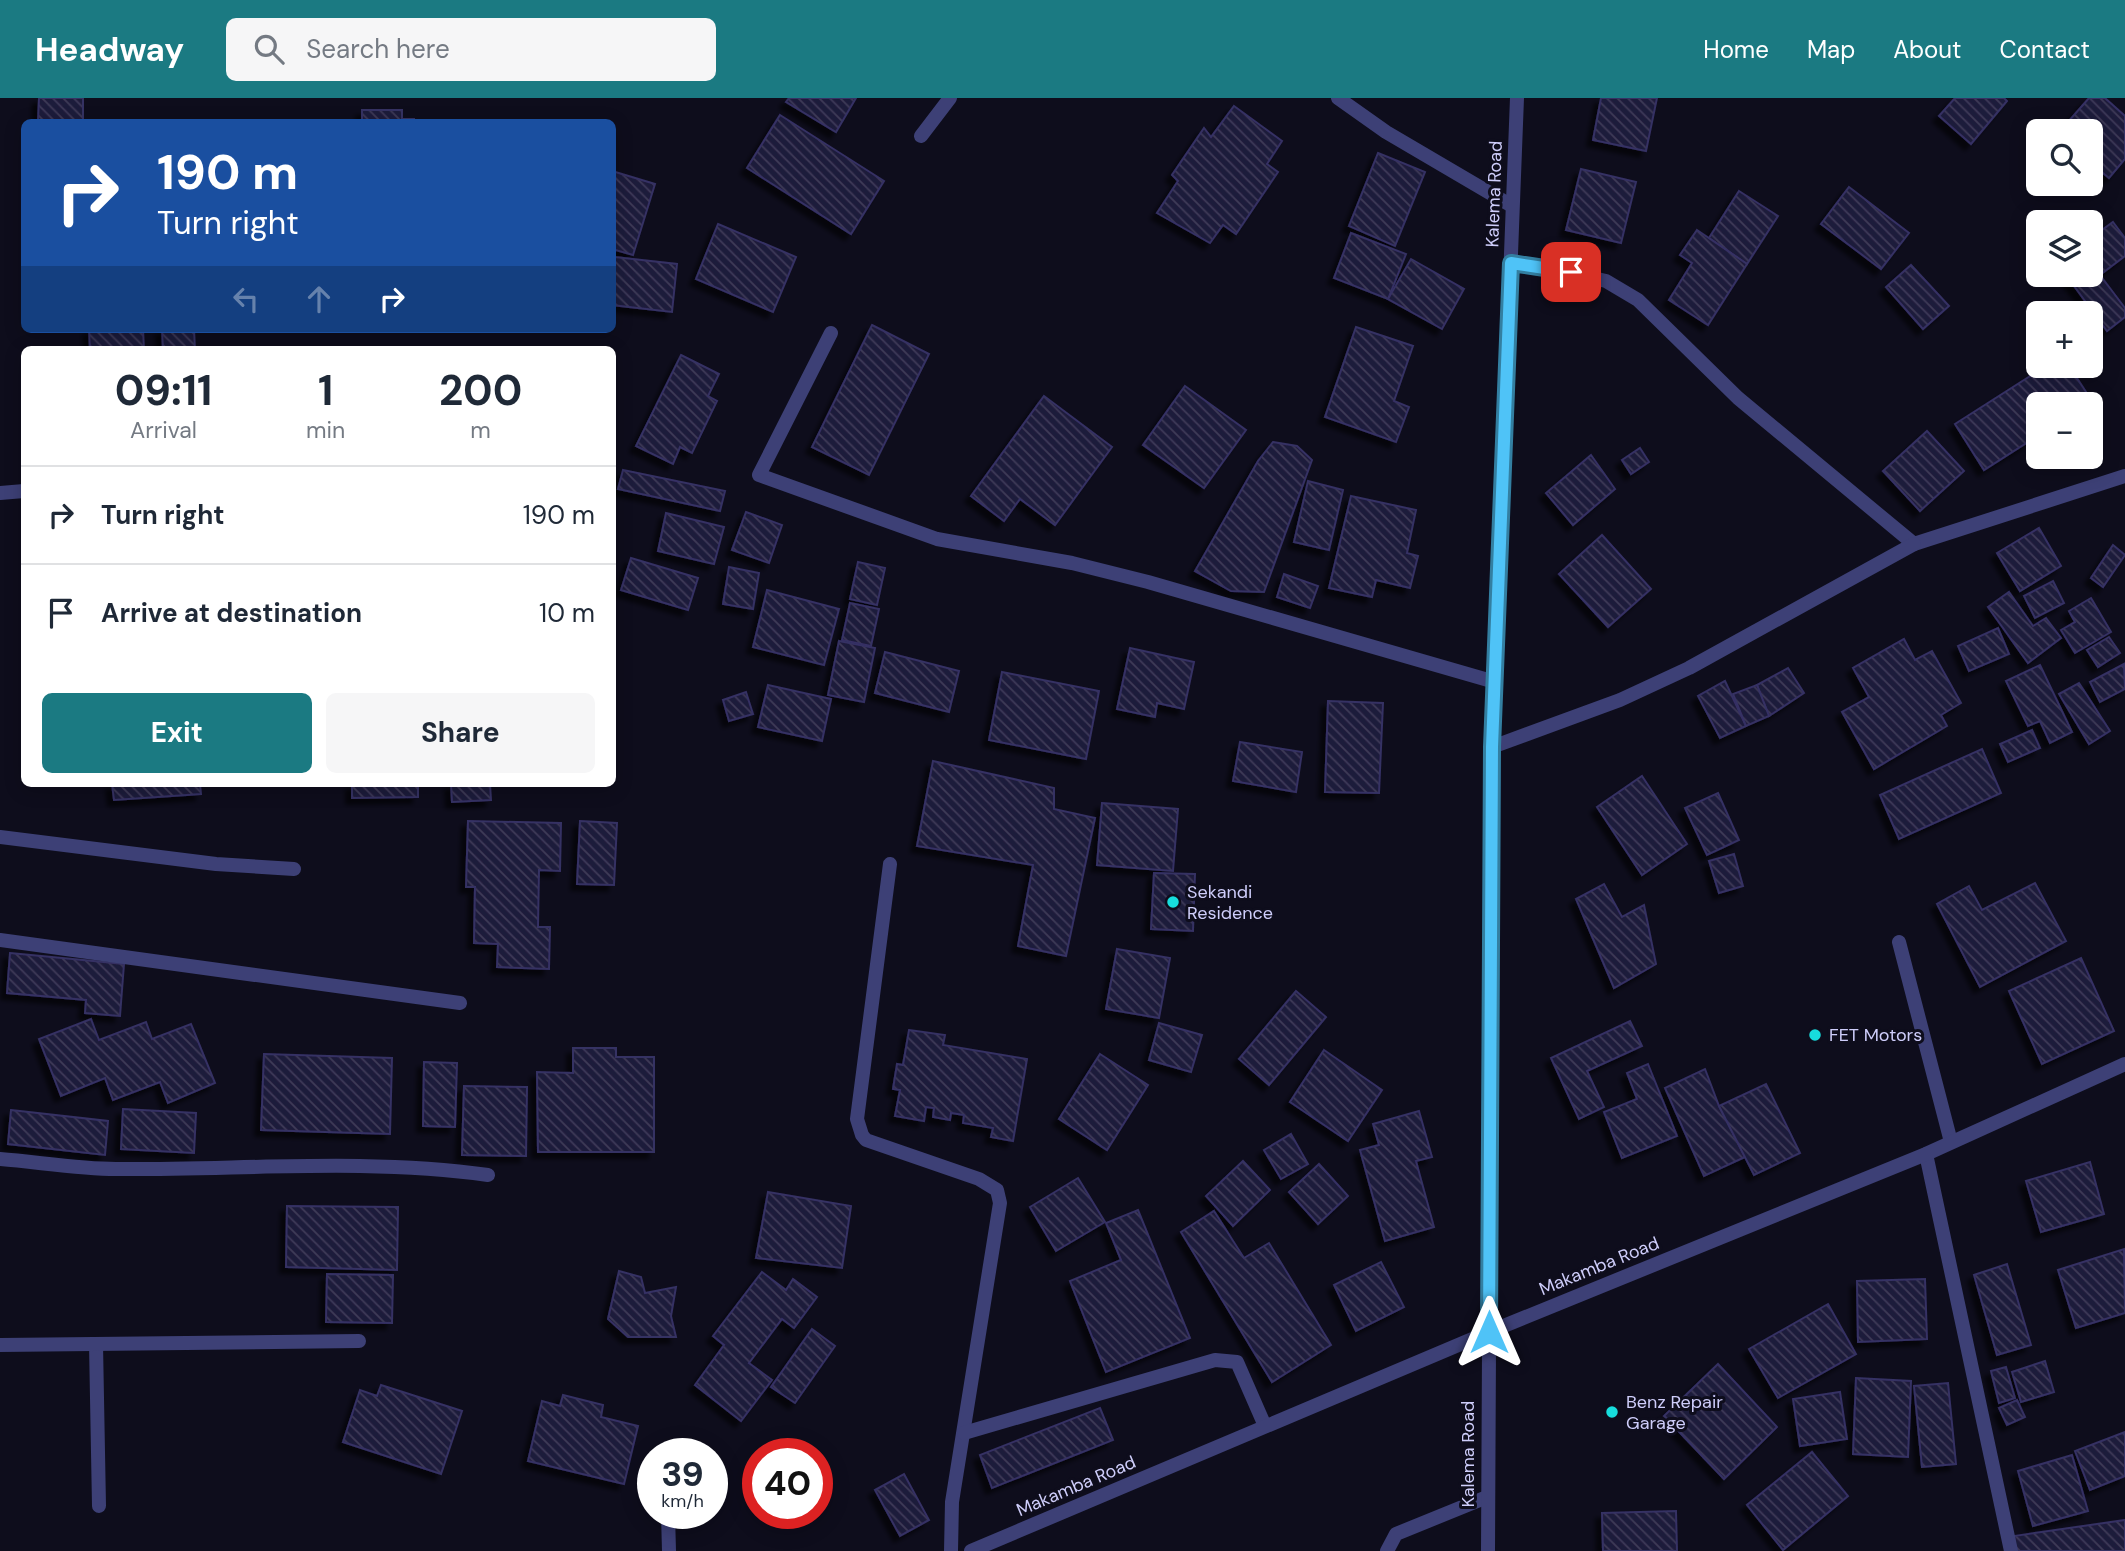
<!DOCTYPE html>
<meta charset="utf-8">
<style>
:root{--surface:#fff;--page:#f6f6f7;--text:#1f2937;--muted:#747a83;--line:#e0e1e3;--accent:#1b7a82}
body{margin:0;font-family:"DM Sans",sans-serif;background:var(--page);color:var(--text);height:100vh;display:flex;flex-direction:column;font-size:26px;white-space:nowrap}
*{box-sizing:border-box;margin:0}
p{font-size:23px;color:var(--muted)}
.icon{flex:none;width:38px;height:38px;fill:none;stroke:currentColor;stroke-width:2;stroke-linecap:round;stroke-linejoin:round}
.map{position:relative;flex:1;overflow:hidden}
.side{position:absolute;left:21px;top:248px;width:595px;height:441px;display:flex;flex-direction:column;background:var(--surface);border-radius:10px;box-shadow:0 4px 18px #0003}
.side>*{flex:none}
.hud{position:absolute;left:21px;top:21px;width:595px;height:214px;border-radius:10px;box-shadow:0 4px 18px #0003;background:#1a4fa0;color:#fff;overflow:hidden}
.buttons{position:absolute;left:2026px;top:21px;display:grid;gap:14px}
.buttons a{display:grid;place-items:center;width:77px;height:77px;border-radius:10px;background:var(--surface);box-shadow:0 4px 18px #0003;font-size:35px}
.speed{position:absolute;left:637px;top:1340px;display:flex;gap:14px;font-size:35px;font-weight:700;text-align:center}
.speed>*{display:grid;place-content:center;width:91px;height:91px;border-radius:50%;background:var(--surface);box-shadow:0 4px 18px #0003;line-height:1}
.speed small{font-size:18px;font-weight:400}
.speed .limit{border:10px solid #d22;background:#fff;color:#111}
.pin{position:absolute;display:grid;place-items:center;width:60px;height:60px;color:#fff;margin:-30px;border-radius:14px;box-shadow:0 4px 10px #0006}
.me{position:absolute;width:77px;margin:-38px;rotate:0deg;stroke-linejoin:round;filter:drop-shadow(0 0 5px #0008)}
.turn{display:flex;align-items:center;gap:24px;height:147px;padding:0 21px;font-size:32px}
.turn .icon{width:91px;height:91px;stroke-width:2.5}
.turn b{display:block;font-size:49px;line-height:60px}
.lanes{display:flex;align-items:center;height:66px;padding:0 21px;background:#0003;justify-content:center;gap:35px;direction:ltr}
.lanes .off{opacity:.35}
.eta{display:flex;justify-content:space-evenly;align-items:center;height:119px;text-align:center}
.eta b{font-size:42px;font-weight:700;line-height:49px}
.cta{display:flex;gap:14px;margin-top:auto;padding:14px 21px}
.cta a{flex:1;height:80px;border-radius:10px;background:var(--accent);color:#fff;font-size:28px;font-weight:700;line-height:80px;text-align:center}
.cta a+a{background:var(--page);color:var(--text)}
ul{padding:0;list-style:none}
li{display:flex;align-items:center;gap:21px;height:98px;padding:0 21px;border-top:2px solid var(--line)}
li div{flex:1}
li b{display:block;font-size:26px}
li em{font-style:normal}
header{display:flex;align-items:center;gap:42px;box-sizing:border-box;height:98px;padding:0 35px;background:var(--accent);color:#fff}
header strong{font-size:33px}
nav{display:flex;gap:38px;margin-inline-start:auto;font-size:24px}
.search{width:490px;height:63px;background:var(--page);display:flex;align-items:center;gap:18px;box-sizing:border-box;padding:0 24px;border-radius:10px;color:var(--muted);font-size:26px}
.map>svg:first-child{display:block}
</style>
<header>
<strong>Headway</strong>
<div class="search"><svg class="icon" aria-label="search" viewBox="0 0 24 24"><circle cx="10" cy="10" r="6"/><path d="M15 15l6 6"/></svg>Search here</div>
<nav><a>Home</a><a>Map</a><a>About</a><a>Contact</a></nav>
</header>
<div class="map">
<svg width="2125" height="1453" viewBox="0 0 2125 1453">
<defs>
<pattern id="building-back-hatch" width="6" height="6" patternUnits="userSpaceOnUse" patternTransform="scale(1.75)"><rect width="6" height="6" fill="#1f1b3b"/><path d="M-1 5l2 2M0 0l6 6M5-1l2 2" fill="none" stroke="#3e3b58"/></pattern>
<filter id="shadow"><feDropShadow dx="-6" dy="6" stdDeviation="2" flood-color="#0009"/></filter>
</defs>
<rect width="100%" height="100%" fill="#0e0d1c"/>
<g fill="url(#building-back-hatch)" stroke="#353064" stroke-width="2" filter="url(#shadow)">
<path d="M39,0h44v24h-45z"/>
<path d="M789,0h67l-20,34 -50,-30z"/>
<path d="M1601,0h56l-11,53 -53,-11z"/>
<path d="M1955,0h49l3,3 -36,43 -32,-28z"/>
<path d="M2089,0h16l20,18v43l-16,19 -18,-15v-32h-31z"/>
<path d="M1234,8l48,35 -15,23 11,8 -42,62 -13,-9 -13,18 -53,-30 21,-32 -6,-6 32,-47 7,9z"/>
<path d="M362,12h40v9h12v3h-52z"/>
<path d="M780,17l104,66 -33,53 -104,-66z"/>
<path d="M1378,55l47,19 -30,74 -46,-20z"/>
<path d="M1581,71l55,13 -15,61 -55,-13z"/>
<path d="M612,73l43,13 -22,71 -21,-6z"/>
<path d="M1849,89l60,46 -28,36 -60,-45z"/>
<path d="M1739,93l39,25 -31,48 -38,-26z"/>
<path d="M2113,124l12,16v18l-25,19 25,33v9l-18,14 -41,-56h25v-37z"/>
<path d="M718,126l78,33 -23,55 -77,-33z"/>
<path d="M1697,132l50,34 -39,61 -39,-25 23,-37 -12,-8z"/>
<path d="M1351,135l55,21 -18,45 -54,-21z"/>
<path d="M615,159l62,7 -5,48 -60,-7z"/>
<path d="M1411,161l53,30 -22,40 -54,-30z"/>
<path d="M1911,167l38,41 -26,23 -37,-42z"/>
<path d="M872,227l57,29 -60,121 -57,-28z"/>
<path d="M1356,229l57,19 -19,55 15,6 -13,35 -71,-25z"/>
<path d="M89,231h54l1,21h-54z"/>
<path d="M162,231h32l1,21h-32z"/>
<path d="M681,257l38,19 -11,22 9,5 -25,52 -12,-6 -7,17 -37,-18z"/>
<path d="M2046,268h23l23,35 -5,3h-48v31l-55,35 -29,-46z"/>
<path d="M1185,288l61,44 -42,58 -61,-43z"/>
<path d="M1044,298l68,51 -57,78 -35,-26 -16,22 -33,-25z"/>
<path d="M1927,333l37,40 -44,40 -37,-40z"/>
<path d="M1273,344l24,4 15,14 -48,132 -33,-1 -36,-20 63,-110z"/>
<path d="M1640,350l9,14 -18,12 -9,-14z"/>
<path d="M1591,357l24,34 -42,36 -27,-32z"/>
<path d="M623,372l102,21 -5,20 -102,-22z"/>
<path d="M1308,383l35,9 -14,60 -35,-8z"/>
<path d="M1351,398l65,14 -9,43 11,3 -8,32 -34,-8 -4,17 -43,-9z"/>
<path d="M746,414l36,13 -13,38 -37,-13z"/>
<path d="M666,415l58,14 -10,37 -56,-13z"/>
<path d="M2039,430l22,38 -41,25 -23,-38z"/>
<path d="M1602,437l49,54 -43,38 -49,-53z"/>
<path d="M2113,447l12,10 -22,32 -12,-9z"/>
<path d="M631,460l67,20 -10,32 -67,-20z"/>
<path d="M858,464l27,6 -8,37 -27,-6z"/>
<path d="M729,469l30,6 -6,36 -30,-5z"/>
<path d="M1284,476l34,12 -8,22 -33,-11z"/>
<path d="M2053,483l11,22 -29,15 -11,-22z"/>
<path d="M767,492l72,19 -15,56 -71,-18z"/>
<path d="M2009,494l24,34 13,-8 15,20 -33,25 -40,-56z"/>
<path d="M2091,500l20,34 -36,21 -14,-23 14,-8 -6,-11z"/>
<path d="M850,505l29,6 -8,37 -29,-6z"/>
<path d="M1998,530l11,26 -40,17 -11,-25z"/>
<path d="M2109,539l11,16 -22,14 -11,-17z"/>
<path d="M1904,541l11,21 17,-9 29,52 -20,12 6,11 -73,43 -32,-57 27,-15 -16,-29z"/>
<path d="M839,543l36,7 -11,54 -36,-7z"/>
<path d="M1130,550l64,14 -10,47 -27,-6 -2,14 -38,-8z"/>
<path d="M885,554l74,19 -10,41 -74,-19z"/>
<path d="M2124,566l1,25 -25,13 -10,-20z"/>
<path d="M2040,567l32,67 -22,11 -10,-22 -12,5 -22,-45z"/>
<path d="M1788,570l16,25 -35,23 -12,-31z"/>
<path d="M1002,574l97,19 -13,68 -97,-19z"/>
<path d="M1725,583l21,45 -26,12 -22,-42z"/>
<path d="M2079,585l31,48 -21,13 -30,-50z"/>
<path d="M768,587l63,14 -9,42 -64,-14z"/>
<path d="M1757,587l12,31 -23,10 -13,-32z"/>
<path d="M746,594l7,22 -24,7 -6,-21z"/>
<path d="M1328,603l55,2 -4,90 -54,-1z"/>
<path d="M2032,632l8,18 -32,14 -8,-18z"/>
<path d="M1240,644l62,10 -6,40 -63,-11z"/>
<path d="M1982,651l19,44 -102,46 -19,-44z"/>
<path d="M933,663l121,27v21l41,9 -29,138 -48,-10 15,-81 -116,-19z"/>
<path d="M1642,678l45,68 -45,31 -45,-68z"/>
<path d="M112,686h88l1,10 -87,6z"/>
<path d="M352,686h66v13l-66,1z"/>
<path d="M451,686h39l1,16 -39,2z"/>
<path d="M1718,695l21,47 -32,15 -22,-47z"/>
<path d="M1102,705l76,6 -5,62 -76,-6z"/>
<path d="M468,723l93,2 -1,48 -21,-1 -1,57h12l-1,42 -52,-2 1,-23 -24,-1 1,-56h-9z"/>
<path d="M580,723l37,2 -3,62 -37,-1z"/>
<path d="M1734,756l9,32 -24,7 -10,-32z"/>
<path d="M1154,775l41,1 -2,57 -42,-2z"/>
<path d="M2035,785l31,58 -86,46 -43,-83 32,-18 13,24z"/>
<path d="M1604,786l18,33 22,-12 12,59 -42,24 -38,-89z"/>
<path d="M1117,851l53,9 -11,60 -53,-9z"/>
<path d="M10,855l114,11 -4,52 -35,-3 1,-13 -79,-7z"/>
<path d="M2081,860l33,73 -72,33 -33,-73z"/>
<path d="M1296,893l30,26 -57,68 -30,-26z"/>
<path d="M91,921l8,21 47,-18 6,17 39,-15 24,59 -47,20 -8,-21 -47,18 -8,-22 -44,18 -22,-57z"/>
<path d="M1630,923l12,25 -55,25 17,36 -25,12 -28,-61z"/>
<path d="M1159,925l43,12 -11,37 -42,-12z"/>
<path d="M909,932l36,5 -2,10 84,14 -14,82 -22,-4 2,-9 -30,-5 1,-8 -13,-2 -1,7 -17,-3 1,-9 -8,-1 -2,14 -29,-5 5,-26 -7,-1 4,-25 6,1z"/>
<path d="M573,950h43v9h38v95h-116l-1,-80 36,1z"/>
<path d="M1324,952l58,40 -34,51 -58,-39z"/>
<path d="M264,956l128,4 -2,76 -129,-4z"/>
<path d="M1100,956l48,31 -41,65 -48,-31z"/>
<path d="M424,964l33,1 -2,64 -32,-1z"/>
<path d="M1648,966l29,72 -55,22 -18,-46 33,-13 -10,-26z"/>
<path d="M1705,971l14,37 26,51 -41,19 -39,-88z"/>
<path d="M1766,986l34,69 -46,22 -35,-69z"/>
<path d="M464,988l63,1 -1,69 -64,-1z"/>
<path d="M123,1011l73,4 -2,40 -73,-4z"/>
<path d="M11,1012l97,11 -3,34 -97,-11z"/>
<path d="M1419,1013l13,46 -16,4 18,66 -49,14 -25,-91 19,-5 -6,-21z"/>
<path d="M1291,1036l17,30 -27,15 -17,-29z"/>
<path d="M1243,1063l27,29 -37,36 -27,-30z"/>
<path d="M2090,1064l14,52 -63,18 -15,-51z"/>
<path d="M1319,1066l29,32 -30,28 -29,-32z"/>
<path d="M1078,1080l27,44 -49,29 -26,-44z"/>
<path d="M768,1094l83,14 -9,62 -86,-10z"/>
<path d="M287,1108l111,1 -1,63 -111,-3z"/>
<path d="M1138,1112l52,128 -84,34 -36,-91 51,-21 -15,-37z"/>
<path d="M1214,1113l30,47 25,-15 62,102 -59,37 -91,-150z"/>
<path d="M2124,1151l1,64 -49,15 -18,-58z"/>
<path d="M1381,1164l23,45 -48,24 -22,-46z"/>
<path d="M2007,1166l24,81 -34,10 -23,-80z"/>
<path d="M619,1173l22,6 4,16 31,-6 -5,29 5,21h-48l-20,-18z"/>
<path d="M762,1174l24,18 7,-11 24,18 -23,31 -12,-9 -33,44 23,17 -31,41 -46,-36 29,-40 -11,-9z"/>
<path d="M327,1176l66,1 -1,48 -66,-1z"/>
<path d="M1925,1181l2,60 -69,3 -1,-61z"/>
<path d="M1828,1206l28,50 -78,44 -29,-49z"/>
<path d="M812,1231l23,17 -40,57 -24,-16z"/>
<path d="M2045,1263l9,31 -33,10 -9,-30z"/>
<path d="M1718,1266l59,63 -53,52 -60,-63z"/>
<path d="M2006,1269l9,31 -16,5 -8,-32z"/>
<path d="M1856,1280l55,3 -3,76 -55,-3z"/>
<path d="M1948,1285l8,81 -34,3 -8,-81z"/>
<path d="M381,1287l81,26 -21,63 -98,-32 17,-52 17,6z"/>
<path d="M1840,1294l7,47 -47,7 -7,-47z"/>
<path d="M563,1297l40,10 -2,12 37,9 -14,58 -96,-23 14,-60 18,5z"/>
<path d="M2017,1302l8,17 -18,8 -8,-17z"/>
<path d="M1100,1310l13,32 -121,48 -12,-33z"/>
<path d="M2125,1334v44l-35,14 -15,-39z"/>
<path d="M1812,1354l36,44 -65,54 -36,-45z"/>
<path d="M2072,1357l16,56 -55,15 -15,-55z"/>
<path d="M904,1376l25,46 -29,16 -25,-46z"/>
<path d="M1676,1413l1,40h-74l-1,-38z"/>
<path d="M2125,1422v31h-109l-2,-15z"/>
</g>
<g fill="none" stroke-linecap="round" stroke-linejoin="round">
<g stroke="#3d4076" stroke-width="14">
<path d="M1899,844l52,200"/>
<path d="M668,1416l1,37"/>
<path d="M1387,1453l9,-17 91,-37"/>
</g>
<g stroke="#3d4076" stroke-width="14">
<path d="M1338,0l48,34 126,74"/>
<path d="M921,38l29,-38"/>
<path d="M1511,165l60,10 35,8 32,19 100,98 176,146 211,-68"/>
<path d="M831,235l-72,142 178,64 135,24 76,19 347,100"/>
<path d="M0,395l24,-2"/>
<path d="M1492,649l128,-47 69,-32 225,-124"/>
<path d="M0,739l216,27 78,5"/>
<path d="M890,766l-33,255 5,16 4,5 113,39 18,11 3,13 -48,299 -1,49"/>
<path d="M0,842l460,63"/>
<path d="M1926,1056l85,397"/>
<path d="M0,1061c38,3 78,10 116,10 124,1 249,-11 372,6"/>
<path d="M96,1246l3,162"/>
<path d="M0,1247l359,-4"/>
<path d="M964,1335l251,-73 22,2 28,64"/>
</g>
<g stroke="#3d4076" stroke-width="14">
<path d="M971,1453l518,-219 437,-178 199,-90"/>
<path d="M1488,1453l4,-804 25,-649"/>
</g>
</g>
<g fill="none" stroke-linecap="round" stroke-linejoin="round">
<defs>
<path id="route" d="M1489,1234l3,-585 19,-484 60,9"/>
</defs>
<use href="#route" stroke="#337fa1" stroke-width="18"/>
<use href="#route" stroke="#4fc3f7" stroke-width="12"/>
</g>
<g fill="#17dddd" stroke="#0e0d1c" stroke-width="2.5">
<circle cx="1173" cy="804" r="7"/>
<circle cx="1815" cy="937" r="7"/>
<circle cx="1612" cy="1314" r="7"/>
</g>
<g text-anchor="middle" stroke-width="6" stroke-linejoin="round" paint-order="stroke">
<g font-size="18" fill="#cecdfa" stroke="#0e0d1c">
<text transform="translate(1494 96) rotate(-88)" y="6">Kalema Road</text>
<text transform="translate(1599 1168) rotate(-22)" y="6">Makamba Road</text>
<text transform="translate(1468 1356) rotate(-90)" y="6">Kalema Road</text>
<text transform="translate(1076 1388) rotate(-23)" y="6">Makamba Road</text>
</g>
<g font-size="18" fill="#cecdfa" stroke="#0e0d1c" text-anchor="start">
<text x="1187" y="800">Sekandi<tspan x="1187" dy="21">Residence</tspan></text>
<text x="1829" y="943">FET Motors</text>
<text x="1626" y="1310">Benz Repair<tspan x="1626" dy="21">Garage</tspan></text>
</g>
</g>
</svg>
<div class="buttons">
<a><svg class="icon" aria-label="search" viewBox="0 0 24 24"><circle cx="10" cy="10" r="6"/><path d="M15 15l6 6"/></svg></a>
<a><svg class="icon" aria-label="layers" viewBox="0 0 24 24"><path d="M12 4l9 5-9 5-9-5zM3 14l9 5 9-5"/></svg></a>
<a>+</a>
<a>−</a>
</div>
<div class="speed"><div>39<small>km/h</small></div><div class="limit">40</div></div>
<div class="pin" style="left:1571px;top:174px;background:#d93025"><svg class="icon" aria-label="arrive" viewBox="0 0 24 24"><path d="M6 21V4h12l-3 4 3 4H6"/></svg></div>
<svg class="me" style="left:1489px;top:1234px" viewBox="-20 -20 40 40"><path d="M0-17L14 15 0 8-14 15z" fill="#4fc3f7" stroke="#fff" stroke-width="4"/></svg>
<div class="hud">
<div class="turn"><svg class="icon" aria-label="right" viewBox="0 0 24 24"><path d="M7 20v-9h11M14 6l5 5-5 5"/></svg><div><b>190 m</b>Turn right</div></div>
<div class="lanes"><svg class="icon off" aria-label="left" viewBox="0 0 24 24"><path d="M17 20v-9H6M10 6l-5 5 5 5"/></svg><svg class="icon off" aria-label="ahead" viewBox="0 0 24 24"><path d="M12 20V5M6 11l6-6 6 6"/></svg><svg class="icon" aria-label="right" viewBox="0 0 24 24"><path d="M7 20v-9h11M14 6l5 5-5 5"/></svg></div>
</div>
<section class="side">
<div class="eta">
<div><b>09:11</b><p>Arrival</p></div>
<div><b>1</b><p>min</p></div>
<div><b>200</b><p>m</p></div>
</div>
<ul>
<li><svg class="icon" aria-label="right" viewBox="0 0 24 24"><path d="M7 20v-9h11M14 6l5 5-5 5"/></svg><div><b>Turn right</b></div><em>190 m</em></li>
<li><svg class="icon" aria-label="arrive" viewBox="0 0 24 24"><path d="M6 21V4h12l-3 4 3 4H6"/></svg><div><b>Arrive at destination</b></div><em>10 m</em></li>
</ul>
<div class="cta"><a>Exit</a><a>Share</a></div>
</section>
</div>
